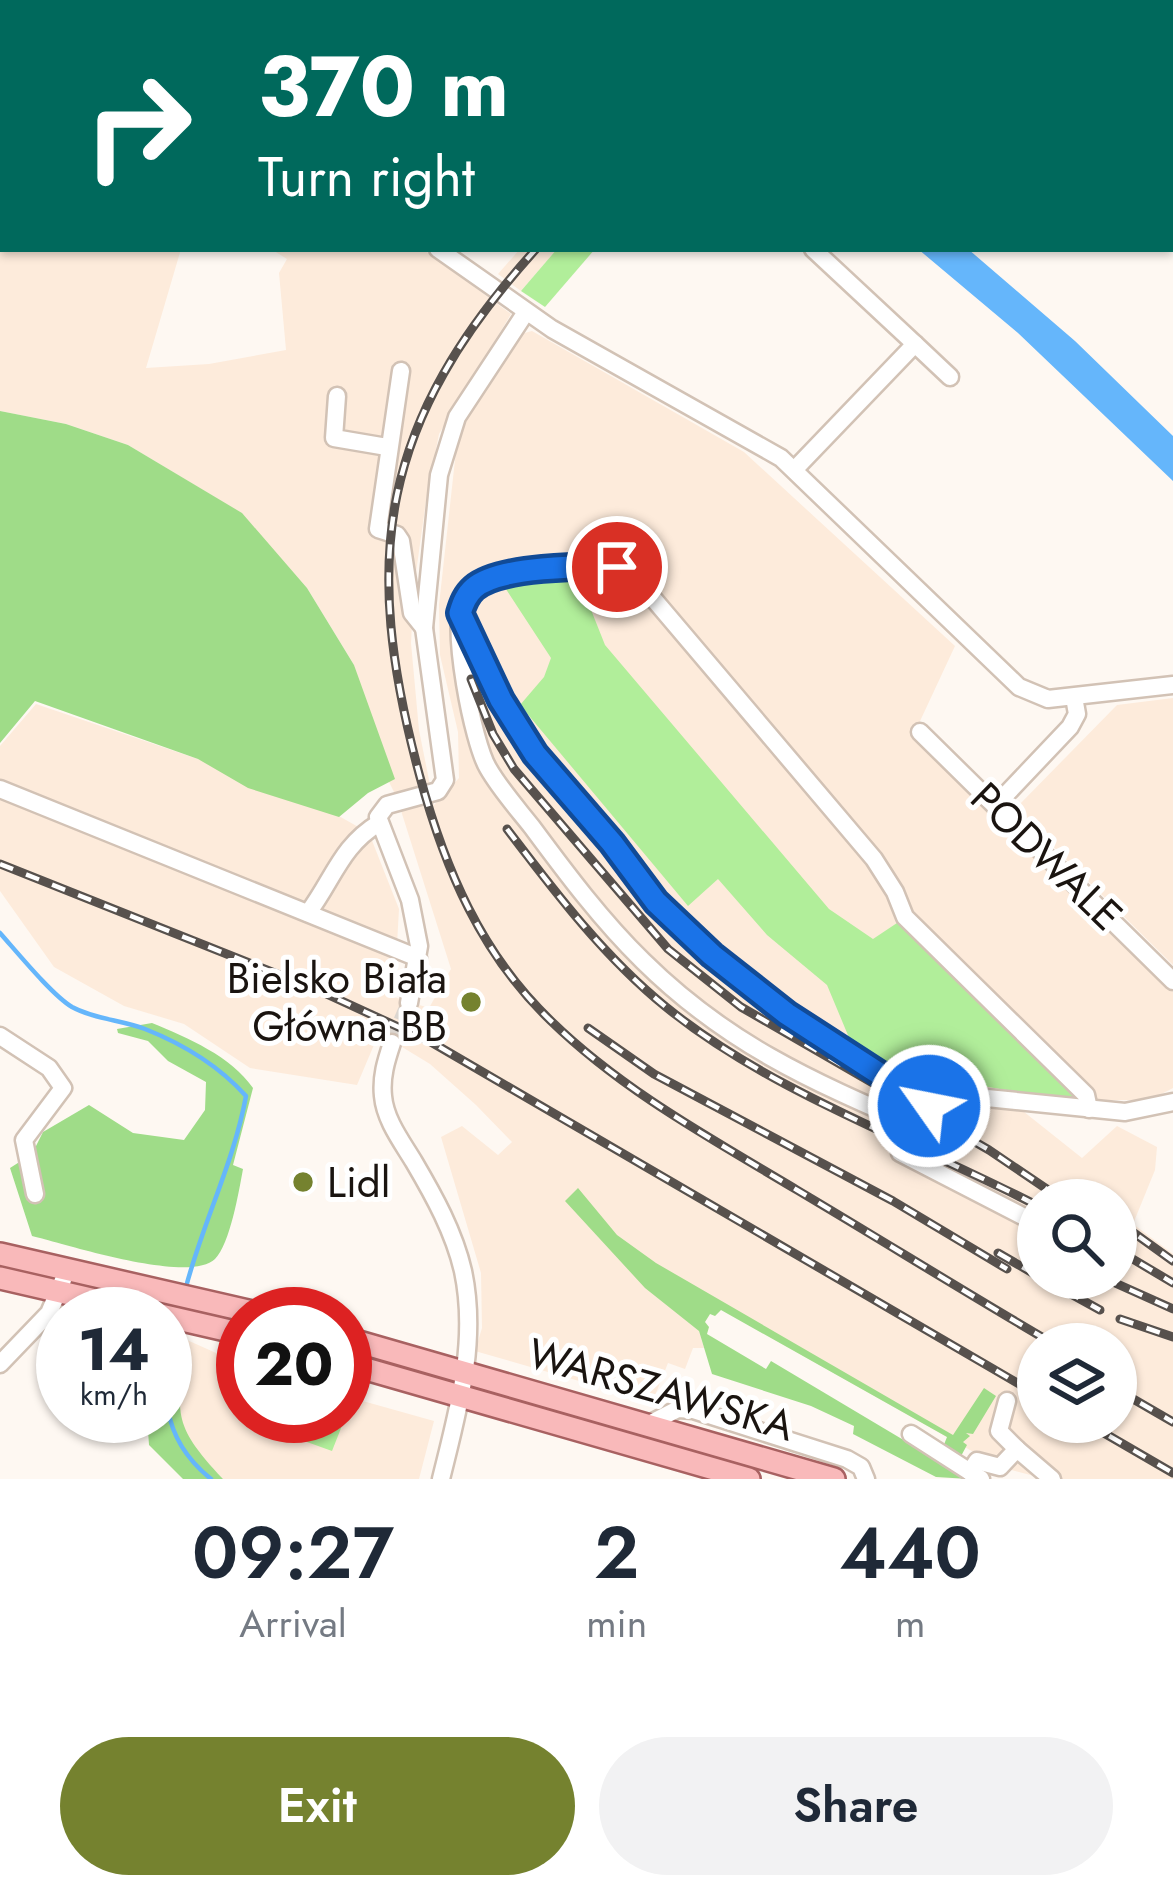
<!DOCTYPE html>
<meta charset="utf-8">
<style>
:root{--surface:#fff;--page:#f2f2f3;--text:#1f2937;--muted:#747a83;--accent:#75822f}
body{margin:0;font-family:Jost,sans-serif;background:var(--page);color:var(--text);height:100vh;display:flex;flex-direction:column;font-size:45px;white-space:nowrap}
*{box-sizing:border-box;margin:0}
p{font-size:39px;color:var(--muted)}
.icon{flex:none;width:66px;height:66px;fill:none;stroke:currentColor;stroke-width:2;stroke-linecap:round;stroke-linejoin:round}
.map{position:relative;height:1479px;overflow:hidden}
.drawer{display:flex;flex-direction:column;background:var(--surface);flex:1}
.drawer>*{flex:none}
.banner{position:absolute;left:0px;top:0px;width:1173px;height:252px;box-shadow:0 3px 9px #0004;background:#00695c;color:#fff;overflow:hidden}
.tools{position:absolute;left:1017px;top:1179px;display:grid;gap:24px}
.tools a{display:grid;place-items:center;width:120px;height:120px;border-radius:50%;background:var(--surface);box-shadow:0 3px 9px #0004;font-size:60px}
.speed{position:absolute;left:36px;top:1287px;display:flex;gap:24px;font-size:60px;font-weight:700;text-align:center}
.speed>*{display:grid;place-content:center;width:156px;height:156px;border-radius:50%;background:var(--surface);box-shadow:0 3px 9px #0004;line-height:1}
.speed small{font-size:30px;font-weight:400}
.speed .limit{border:18px solid #d22;background:#fff;color:#111}
.pin{position:absolute;display:grid;place-items:center;width:102px;height:102px;color:#fff;margin:-51px;border:6px solid #fff;border-radius:50%;box-shadow:0 3px 12px #0007}
.me{position:absolute;width:132px;margin:-66px;rotate:303deg;stroke-linejoin:round;filter:drop-shadow(0 0 9px #0008)}
.turn{display:flex;align-items:center;gap:42px;height:252px;padding:0 60px;font-size:54px}
.turn .icon{width:156px;height:156px;stroke-width:2.5}
.turn b{display:block;font-size:84px;line-height:102px}
.eta{display:flex;justify-content:space-evenly;align-items:center;height:204px;text-align:center}
.eta b{font-size:72px;font-weight:600;line-height:84px}
.button{display:flex;gap:24px;margin-top:auto;padding:24px 60px}
.button a{flex:1;height:138px;border-radius:72px;background:var(--accent);color:#fff;font-size:48px;font-weight:600;line-height:138px;text-align:center}
.button a+a{background:var(--page);color:var(--text)}
.map>svg:first-child{display:block}
</style>
<div class="map">
<svg width="1173" height="1479" viewBox="0 0 1173 1479">
<rect width="100%" height="100%" fill="#fef8f2"/>
<g fill="#fdebdb" fill-rule="evenodd">
<path d="M0,0h127l7,3h-131v93z"/>
<path d="M312,0h837l-4,3z"/>
<path d="M0,121l3,128h178l-35,119 63,-4 77,-14 -7,-77 8,-14 -16,-10h152l88,65 -72,120 -13,67 -12,86 -3,56 8,87 15,75 25,-27 -1,-46 -18,-77 -1,-50 19,-172 59,-98 15,-4 212,121 211,194 -41,88 259,258v96l-23,12h-53l-7,-14 -167,-157 63,136 22,34 74,59 35,-32 40,21 -2,23 -22,54 40,30v225h-127l-46,-12 -285,-161 -16,25 5,17h-11l-8,21 -17,-6 -14,35 -20,-8 -3,6 -156,-45 7,-23 -1,-55 -40,-136 21,-11 36,29 14,-13 -36,-37 -46,-41 -51,-31 -22,52 -107,-17 -66,-44 -60,-18 -70,-39 -54,-76v-145l36,-42 262,89 71,40 30,76 -5,88 35,11 22,-39 -54,-171 -12,-24 -31,-109 -47,-77 -66,-75 -113,-68 -62,-21 -66,-13zM1038,1200h78v78h-78zM1038,1344h78v78h-78z"/>
<path d="M520,249h37l-36,42 -23,-17z"/>
<path d="M1173,698v267l-158,-156 102,-104z"/>
<path d="M187,1340l56,25v51h102v-20l89,25 -15,58h-196l-33,-35 -13,-31z"/>
</g>
<g fill="#b1ee9a">
<path d="M557,249h38l-50,58 -24,-16z"/>
<path d="M561,576l17,1 27,68 224,264 44,30 27,-18 80,83 96,87 2,11 -108,-18 -43,6 -24,-10 -53,-40 -23,-55 -60,-50 -49,-56 -30,27 -168,-201 24,-28 7,-19 -51,-78z"/>
<path d="M345,1406l4,2 -17,43 -86,-31 1,-4h98z"/>
</g>
<g fill="#9fdc88">
<path d="M0,411l66,13 62,21 114,68 65,75 47,77 41,114 -27,14 -29,24 -91,-29 -50,-29 -163,-58 -35,42z"/>
<path d="M152,1023c36,15 79,33 101,65l-20,77 10,4c-4,22 -13,75 -28,90 -26,25 -146,-14 -183,-23l-22,-68 22,-14 11,-22 46,-27 44,28 51,7 21,-30 1,-28 -38,-21 -20,-20 -30,-8 -1,-4z"/>
<path d="M578,1188l39,47 39,28 297,172 31,-47 12,8 -23,38 -7,-1 4,3 -7,6 4,3 -7,13 -17,-11 4,-10 -226,-127 -6,6 -5,-2 -5,8 4,5 -2,7 59,35 5,-8 198,118 -33,-2 -83,-43 1,-8 -43,-20 -99,-32 -13,-43 -54,-43 -80,-87z"/>
<path d="M187,1340c-10,74 -17,82 36,139h-40l-34,-34 -2,-29h18v-72z"/>
</g>
<path fill="#65b6fb" d="M918,249h50l107,92 98,95v45l-155,-148z"/>
<g fill="none" stroke-linecap="round" stroke-linejoin="round">
<g stroke="#65b6fb" stroke-width="4.5">
<path d="M0,933c17,19 52,62 72,74 22,12 49,13 73,22 38,15 74,37 101,67 -12,66 -43,126 -60,191"/>
<path d="M176,1327c-16,60 -17,110 35,152"/>
</g>
<path stroke="#dcd6d0" stroke-width="16" stroke-dasharray="16 8" stroke-linecap="butt" d="M392,1043l17,-40"/>
<defs>
<g id="minor">
<path d="M554,3l3,-3"/>
<path d="M1152,3l4,-3"/>
<path d="M0,107l3,1"/>
<path d="M1170,138l3,2"/>
<path d="M438,249l114,80 229,129 238,229 29,12 125,-14"/>
<path d="M813,249l102,95"/>
<path d="M401,371l-23,158 19,6 4,6 11,72 12,15"/>
<path d="M337,396l-3,42 53,9"/>
<path d="M795,469l120,-125 35,33"/>
<path d="M463,619l38,81 34,54 77,89 44,59 56,53 75,59 142,92"/>
<path d="M920,732l253,249"/>
<path d="M0,789l418,169"/>
<path d="M995,806l75,-79 7,-13 -3,-17"/>
<path d="M308,913c26,-35 33,-67 71,-90"/>
<path d="M409,1003l10,-57 -9,-46 -32,-83 9,-12 51,-14 7,-11 -21,-152 15,-153 18,-58 69,-105"/>
<path d="M0,1036l49,32 14,20 -39,52 11,54"/>
<path d="M392,1043c-6,18 -11,34 -9,53 2,24 19,46 31,66 20,34 40,70 49,109 15,71 -5,139 -22,208"/>
<path d="M915,1126c-106,-46 -189,-83 -272,-165 -41,-40 -77,-88 -111,-134 -15,-19 -32,-38 -44,-59 -15,-25 -38,-142 -24,-169 12,-21 35,-23 56,-26 35,-4 74,-13 109,-3l245,289 21,33 10,25 181,178 3,14"/>
<path d="M1034,1222l-134,-69 29,-47 38,-10 158,16 48,-10"/>
<path d="M0,1364l49,-51 14,-33"/>
<path d="M1007,1401l-8,30 18,18"/>
<path d="M647,1425l31,-16 15,1 154,49 14,8 5,12"/>
<path d="M911,1434l70,45"/>
<path d="M970,1472l7,-11 23,6 17,-18 35,30"/>
</g>
<g id="major">
<path d="M0,1254l261,60"/>
<path d="M0,1278l243,56"/>
<path d="M345,1338l489,141"/>
<path d="M345,1363l404,116"/>
</g>
</defs>
<use href="#minor" stroke="#d2c2b5" stroke-width="21"/>
<use href="#major" stroke="#a86161" stroke-width="26"/>
<use href="#minor" stroke="#fff" stroke-width="16"/>
<use href="#major" stroke="#f9b9ba" stroke-width="21"/>
<defs>
<g id="rail">
<path d="M756,3l3,-3"/>
<path d="M536,249c-156,173 -176,307 -116,528 25,92 61,177 131,244 72,70 161,118 246,169 86,51 171,104 257,154"/>
<path d="M471,679l22,55 21,35 154,180 73,58 248,143 74,50"/>
<path d="M507,829c48,63 97,128 159,178 106,86 251,136 372,199"/>
<path d="M0,864l320,127 111,51 607,353"/>
<path d="M588,1028l66,46 239,127 114,68"/>
<path d="M1084,1192l8,8"/>
<path d="M1116,1220l57,41"/>
<path d="M1036,1247l2,1"/>
<path d="M1116,1249l57,34"/>
<path d="M998,1253l40,23"/>
<path d="M1042,1278l58,32"/>
<path d="M1104,1278l69,31"/>
<path d="M1120,1319l53,18"/>
<path d="M1116,1389l57,33"/>
<path d="M1085,1422l88,51"/>
</g>
</defs>
<use href="#rail" stroke="#57514d" stroke-width="9"/>
<use href="#rail" stroke="#fff" stroke-width="4.5" stroke-dasharray="14" stroke-linecap="butt"/>
</g>
<g fill="none" stroke-linecap="round" stroke-linejoin="round">
<defs>
<path id="route" d="M617,567c-33,-1 -118,-1 -143,21 -8,7 -11,15 -14,25l41,87 34,54 77,89 44,59 56,53 75,59 142,92"/>
</defs>
<use href="#route" stroke="#114b97" stroke-width="30"/>
<use href="#route" stroke="#1a73e8" stroke-width="21"/>
</g>
<g fill="#75822f" stroke="#fff" stroke-width="4.5">
<circle cx="471" cy="1002" r="12"/>
<circle cx="303" cy="1182" r="12"/>
</g>
<g text-anchor="middle" stroke-width="10" stroke-linejoin="round" paint-order="stroke">
<g font-size="42" fill="#1a1410" stroke="#fff">
<text transform="translate(1047 856) rotate(44)" y="15">PODWALE</text>
<text transform="translate(661 1389) rotate(16)" y="15">WARSZAWSKA</text>
</g>
<g font-size="42" fill="#1a1410" stroke="#fff" text-anchor="end">
<text x="447" y="993">Bielsko Biała<tspan x="447" dy="48">Główna BB</tspan></text>
<text x="327" y="1197" text-anchor="start">Lidl</text>
</g>
</g>
</svg>
<div class="tools">
<a><svg class="icon" aria-label="search" viewBox="0 0 24 24"><circle cx="10" cy="10" r="6"/><path d="M15 15l6 6"/></svg></a>
<a><svg class="icon" aria-label="layers" viewBox="0 0 24 24"><path d="M12 4l9 5-9 5-9-5zM3 14l9 5 9-5"/></svg></a>
</div>
<div class="speed"><div>14<small>km/h</small></div><div class="limit">20</div></div>
<div class="pin" style="left:617px;top:567px;background:#d93025"><svg class="icon" aria-label="arrive" viewBox="0 0 24 24"><path d="M6 21V4h12l-3 4 3 4H6"/></svg></div>
<svg class="me" style="left:929px;top:1106px" viewBox="-20 -20 40 40"><circle r="17" fill="#1a73e8" stroke="#fff" stroke-width="3"/><path d="M0-11L8 9 0 5-8 9z" fill="#fff"/></svg>
<div class="banner">
<div class="turn"><svg class="icon" aria-label="right" viewBox="0 0 24 24"><path d="M7 20v-9h11M14 6l5 5-5 5"/></svg><div><b>370 m</b>Turn right</div></div>
</div>
</div>
<section class="drawer">
<div class="eta">
<div><b>09:27</b><p>Arrival</p></div>
<div><b>2</b><p>min</p></div>
<div><b>440</b><p>m</p></div>
</div>
<div class="button"><a>Exit</a><a>Share</a></div>
</section>
